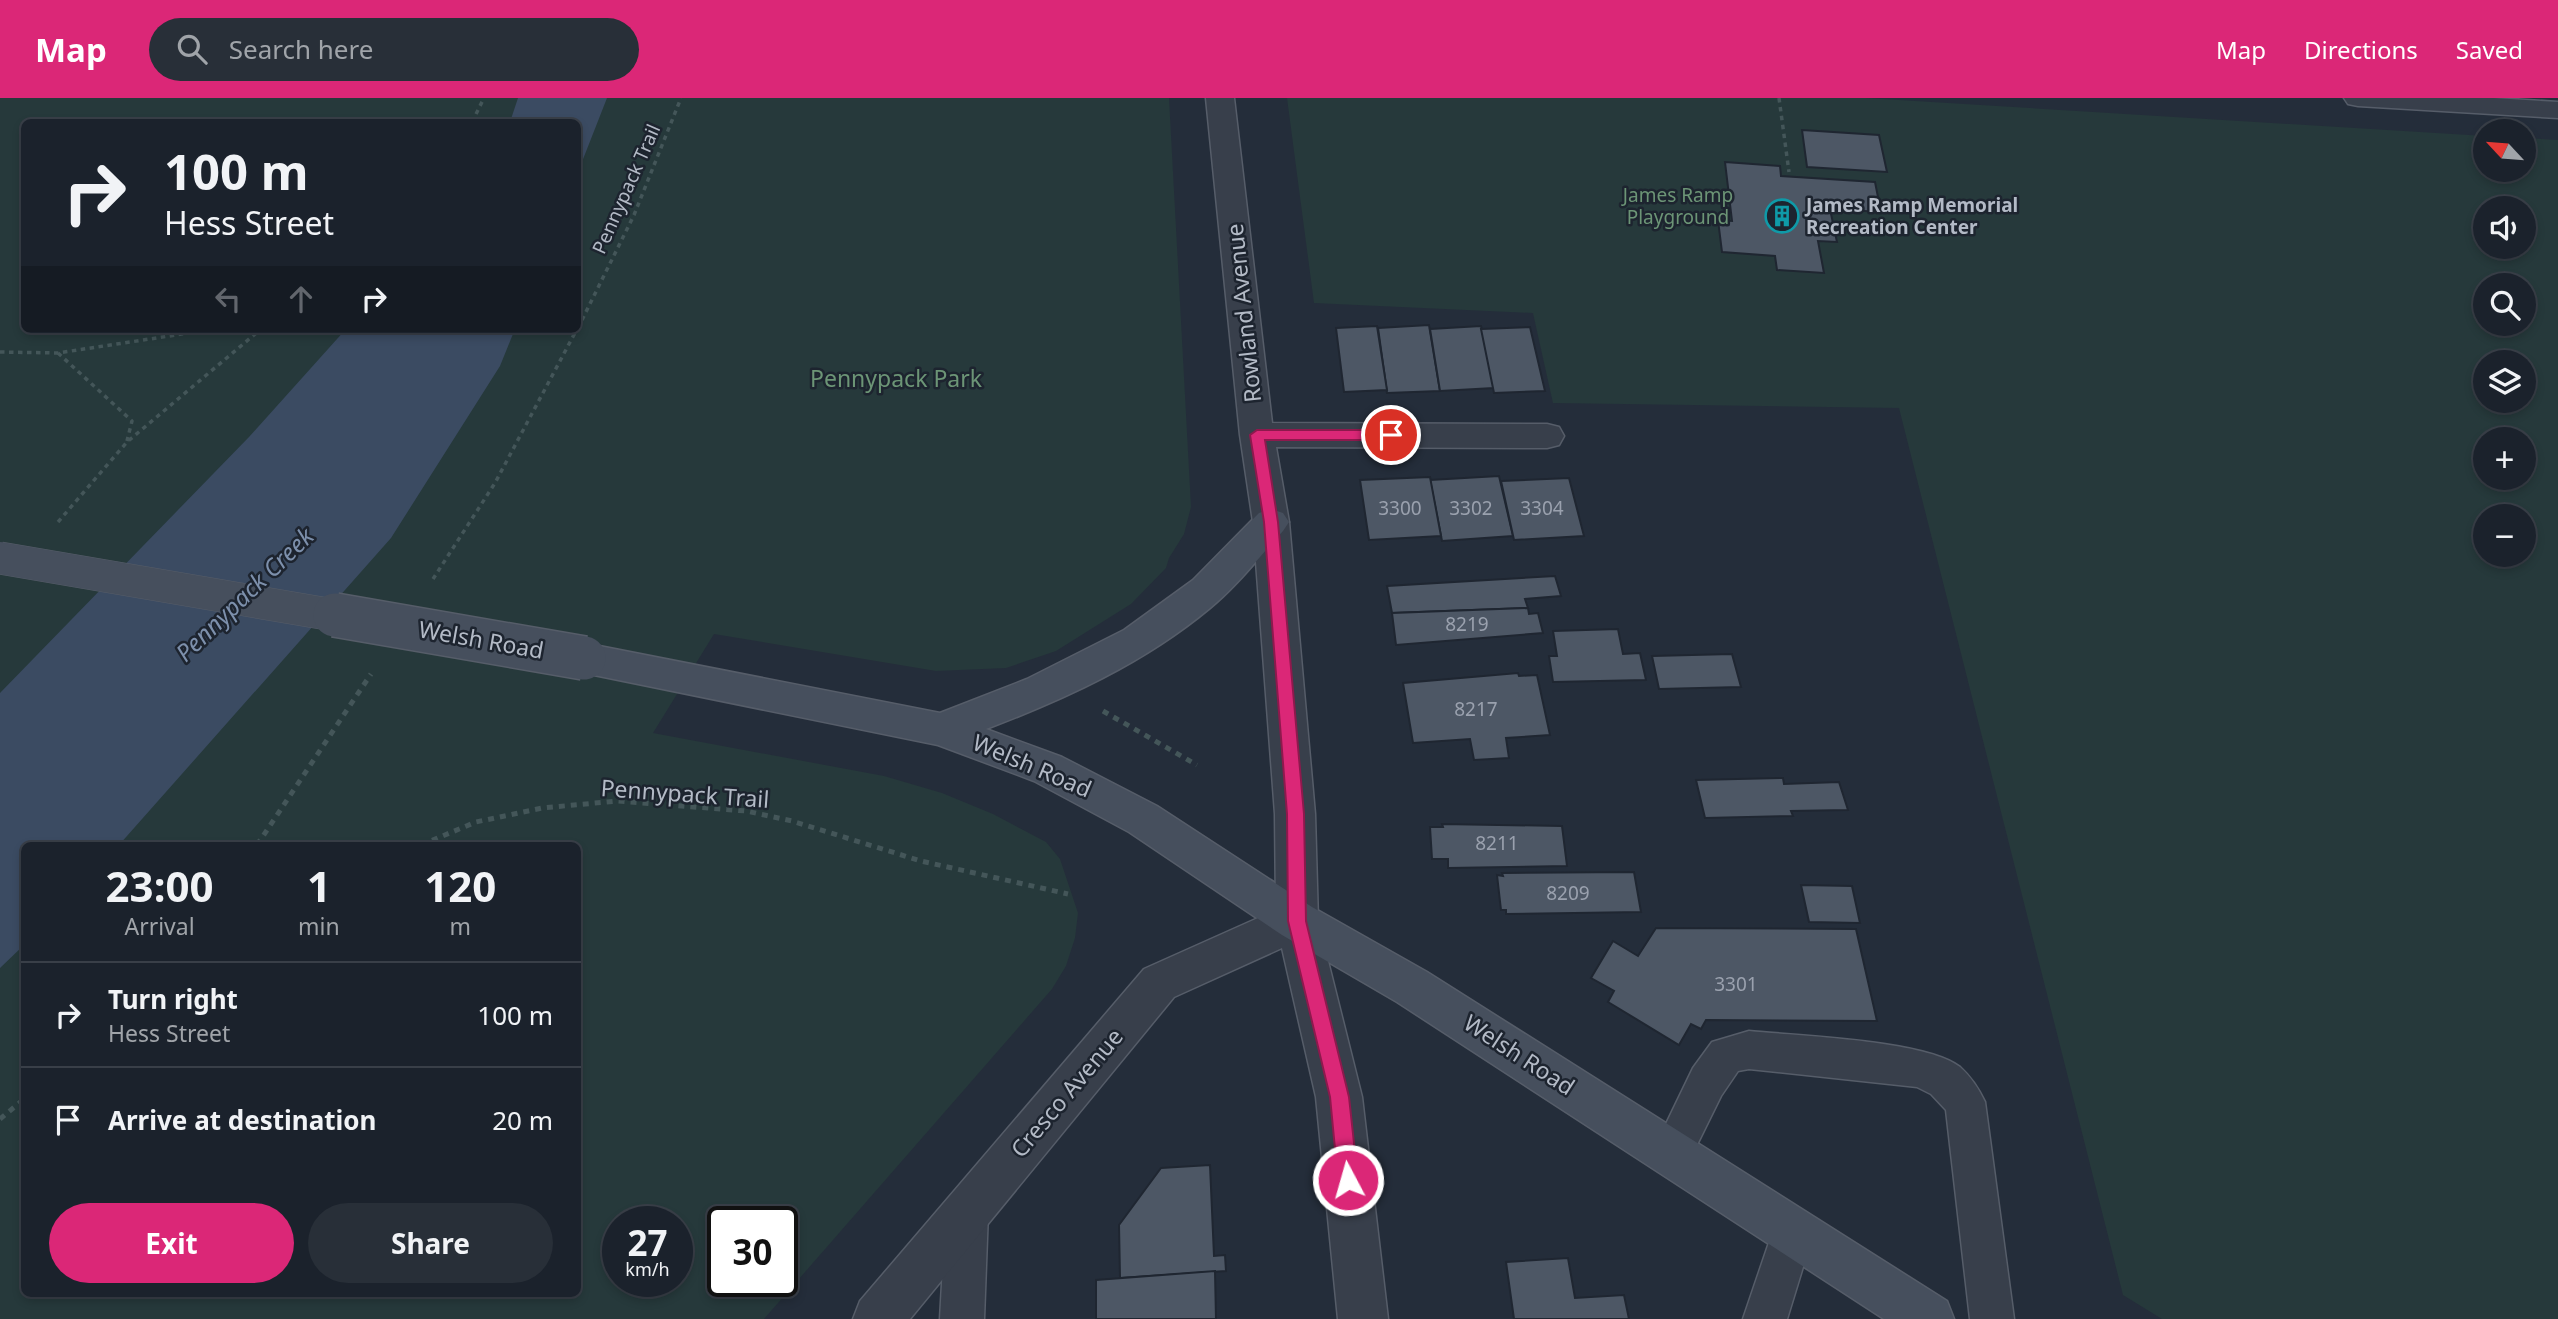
<!DOCTYPE html>
<meta charset="utf-8">
<style>
:root{--surface:#1b222c;--page:#282f38;--text:#f1f3f6;--muted:#a0a4a9;--line:#393f48;--accent:#db2777}
body{margin:0;font-family:"Noto Sans",sans-serif;background:var(--page);color:var(--text);height:100vh;display:flex;flex-direction:column;font-size:26px;white-space:nowrap}
*{box-sizing:border-box;margin:0}
p{font-size:23px;color:var(--muted)}
.icon{flex:none;width:38px;height:38px;fill:none;stroke:currentColor;stroke-width:2;stroke-linecap:round;stroke-linejoin:round}
.map{position:relative;flex:1;overflow:hidden}
.panel{position:absolute;left:21px;top:744px;width:560px;height:455px;display:flex;flex-direction:column;background:var(--surface);border-radius:10px;box-shadow:0 4px 10px #0003,0 0 0 2px var(--line)}
.panel>*{flex:none}
.top-card{position:absolute;left:21px;top:21px;width:560px;height:214px;border-radius:10px;box-shadow:0 4px 10px #0003,0 0 0 2px var(--line);background:#1b222c;color:var(--text);overflow:hidden}
.needle{width:46px;rotate:296deg}
.buttons{position:absolute;left:2473px;top:21px;display:grid;gap:14px}
.buttons a{display:grid;place-items:center;width:63px;height:63px;border-radius:50%;background:var(--surface);box-shadow:0 4px 10px #0003,0 0 0 2px var(--line);font-size:35px}
.speed{position:absolute;left:602px;top:1108px;display:flex;gap:14px;font-size:35px;font-weight:700;text-align:center}
.speed>*{display:grid;place-content:center;width:91px;height:91px;border-radius:50%;background:var(--surface);box-shadow:0 4px 10px #0003,0 0 0 2px var(--line);line-height:1}
.speed small{font-size:18px;font-weight:400}
.speed .limit{border:4px solid #111;border-radius:10px;background:#fff;color:#111}
.pin{position:absolute;display:grid;place-items:center;width:60px;height:60px;color:#fff;margin:-30px;border:4px solid #fff;border-radius:50%;box-shadow:0 2px 7px #0007}
.me{position:absolute;width:77px;margin:-38px;rotate:354deg;stroke-linejoin:round;filter:drop-shadow(0 0 5px #0008)}
.turn{display:flex;align-items:center;gap:24px;height:147px;padding:0 28px;font-size:32px}
.turn .icon{width:91px;height:91px;stroke-width:2.5}
.turn b{display:block;font-size:49px;line-height:60px}
.lanes{display:flex;align-items:center;height:66px;padding:0 28px;background:#0003;justify-content:center;gap:35px;direction:ltr}
.lanes .off{opacity:.35}
.eta{display:flex;justify-content:space-evenly;align-items:center;height:119px;text-align:center}
.eta b{font-size:42px;font-weight:700;line-height:49px}
.action{display:flex;gap:14px;margin-top:auto;padding:14px 28px}
.action a{flex:1;height:80px;border-radius:42px;background:var(--accent);color:#fff;font-size:28px;font-weight:700;line-height:80px;text-align:center}
.action a+a{background:var(--page);color:var(--text)}
ul{padding:0;list-style:none}
li{display:flex;align-items:center;gap:21px;height:105px;padding:0 28px;border-top:2px solid var(--line)}
li div{flex:1}
li b{display:block;font-size:26px}
li em{font-style:normal}
header{display:flex;align-items:center;gap:42px;box-sizing:border-box;height:98px;padding:0 35px;background:var(--accent);color:#fff}
header strong{font-size:33px}
nav{display:flex;gap:38px;margin-inline-start:auto;font-size:24px}
.search{width:490px;height:63px;background:var(--page);display:flex;align-items:center;gap:18px;box-sizing:border-box;padding:0 24px;border-radius:38px;color:var(--muted);font-size:26px}
.map>svg:first-child{display:block}
</style>
<header>
<strong>Map</strong>
<div class="search"><svg class="icon" aria-label="search" viewBox="0 0 24 24"><circle cx="10" cy="10" r="6"/><path d="M15 15l6 6"/></svg>Search here</div>
<nav><a>Map</a><a>Directions</a><a>Saved</a></nav>
</header>
<div class="map">
<svg width="2558" height="1221" viewBox="0 0 2558 1221">
<rect width="100%" height="100%" fill="#242d3a"/>
<g fill="#26393b" fill-rule="evenodd">
<path d="M0,0h1169l22,409 -7,27 -15,24 -3,10 -35,36 -75,47 -50,17 -70,3 -222,-37 -61,99 231,43 58,17 51,21 53,28 14,17 18,54 -3,25 -9,28 -14,23 -288,330h-764zM24,24h554v207h-554zM24,747h554v448h-554zM618,1124h59v59h-59zM723,1124h59v59h-59z"/>
<path d="M1287,0h579l619,38v34h39v-32l34,2v1179h-396l-39,-24 -224,-887 -346,-5 -20,-90 -219,-10zM2485,110h39v39h-39zM2485,187h39v39h-39zM2485,264h39v39h-39zM2485,341h39v39h-39zM2485,418h39v39h-39z"/>
</g>
<g fill="#3b4b62">
<path d="M518,0h89l-29,74v-50h-68z"/>
<path d="M346,231h169l-15,37 -109,172 -272,307h-95v100l-24,23v-275l249,-256z"/>
</g>
<g fill="#4d5765" stroke="#1f2631" stroke-width="2">
<path d="M1802,32l77,5 8,37 -80,-5z"/>
<path d="M1725,64l55,4 1,10 94,6 6,30 -51,-3 7,33 -19,-1 6,32 -47,-3 -2,-14 -53,-4 -4,-32 14,1z"/>
<path d="M1429,227l11,66 -53,2 -9,-65z"/>
<path d="M1377,228l10,64 -43,2 -8,-64z"/>
<path d="M1481,228l13,62 -54,3 -10,-62z"/>
<path d="M1530,229l15,64 -51,2 -13,-64z"/>
<path d="M1499,378l14,60 -71,5 -12,-61z"/>
<path d="M1430,379l11,59 -72,4 -9,-60z"/>
<path d="M1569,380l15,58 -70,4 -13,-59z"/>
<path d="M1555,478l6,20 -36,3 3,9 -136,5 -5,-27z"/>
<path d="M1528,510l1,6 9,-1 5,20 -147,12 -4,-32z"/>
<path d="M1618,531l5,25 17,-1 6,27 -93,2 -4,-26h8l-4,-25z"/>
<path d="M1732,556l9,33 -82,2 -7,-33z"/>
<path d="M1518,575l1,3 18,-1 13,60 -44,3 3,20 -35,2 -4,-21 -57,4 -10,-60z"/>
<path d="M1783,680l1,6 55,-2 9,28 -57,1 2,5 -88,2 -9,-38z"/>
<path d="M1442,726l120,2 5,40 -119,2v-9h-16l-2,-32h13z"/>
<path d="M1634,774l7,40 -135,2v-4h-5l-4,-35 6,1 -1,-3z"/>
<path d="M1801,787l51,1 8,37 -51,-1z"/>
<path d="M1656,830l200,1 21,92 -171,-1 -5,9 -10,-5 -12,21 -71,-43 6,-11 -23,-13 22,-37 25,15z"/>
<path d="M1210,1067l4,91 11,-1 1,16 -106,7 -1,-53 42,-57z"/>
<path d="M1568,1160l7,40 49,-3 5,24h-115l-8,-57z"/>
<path d="M1215,1173l1,48h-120v-39z"/>
</g>
<g fill="none" stroke-linecap="round" stroke-linejoin="round">
<defs>
<g id="lane">
<path d="M1749,933c48,5 177,9 211,36 11,10 19,22 25,35l29,217h-44l-24,-209 -15,-16 -14,-7 -168,-18 -11,2 -17,25 -35,71 -14,6 -14,-6 -6,-14 41,-85 19,-26z"/>
<path d="M967,1093l15,6 6,15 -4,107h-44l6,-107 6,-15z"/>
<path d="M1793,1112l15,6 6,15 -27,88h-44l35,-103z"/>
</g>
<g id="street">
<path d="M1206,0h28l38,325 275,1 12,3 5,9 -5,9 -12,3 -271,-1 13,75 26,292 3,107 44,176 26,222h-50l-22,-222 -34,-149 -108,49 -264,322h-57l7,-18 284,-332 132,-59 -1,-96 -22,-292 -13,-87z"/>
<path d="M2344,0h150l64,4v16l-200,-12 -10,-2z"/>
</g>
<path id="secondary" d="M1271,411l12,4 6,9 -6,9c-24,26 -46,55 -73,77 -66,55 -145,91 -224,121l76,28 95,49 155,101 115,65 520,329 7,18h-70l-487,-317 -115,-67 -153,-103 -95,-51 -96,-36 -354,-72 -13,-4 -6,-11 6,-11 13,-4 356,70 87,-34 97,-49 69,-50 66,-67z"/>
</defs>
<use href="#lane" stroke="#565d69" stroke-width="3"/>
<use href="#street" stroke="#565d69" stroke-width="3"/>
<use href="#secondary" stroke="#565d69" stroke-width="3"/>
<g stroke="#445659" stroke-width="3.5" stroke-dasharray="4.5 4.5" stroke-linecap="butt">
<path d="M1779,0l10,74"/>
<path d="M472,24l12,-24"/>
<path d="M578,230l56,-113 47,-117"/>
<path d="M0,254l58,1 157,-24"/>
<path d="M58,255l74,68 -5,20"/>
<path d="M58,424l69,-80 134,-113"/>
<path d="M433,481l62,-96 82,-154"/>
</g>
<g stroke="#445659" stroke-width="5" stroke-dasharray="6 6" stroke-linecap="butt">
<path d="M1103,613l94,54"/>
<path d="M257,747l114,-171"/>
<path d="M421,747l55,-23 66,-14 75,-7 129,10 46,10 129,40 147,33"/>
<path d="M0,1021l24,-20"/>
</g>
<use href="#lane" fill="#383f4b" fill-rule="evenodd"/>
<use href="#street" fill="#383f4b" fill-rule="evenodd"/>
<use href="#secondary" fill="#464f5d" fill-rule="evenodd"/>
<defs>
<path id="secondary-bridge-far1" d="M0,460l345,59"/>
<path id="secondary-bridge" d="M335,517l249,43"/>
</defs>
<use href="#secondary-bridge-far1" stroke="#565d69" stroke-width="33" stroke-linecap="butt"/>
<use href="#secondary-bridge" stroke="#565d69" stroke-width="46" stroke-linecap="butt"/>
<use href="#secondary-bridge-far1" stroke="#464f5d" stroke-width="32"/>
<use href="#secondary-bridge" stroke="#464f5d" stroke-width="43"/>
</g>
<path fill="#db2777" stroke="#8e194d" stroke-width="2" d="M1257,332h134l7,5 -7,5h-126l13,82 26,292 2,107 43,176 9,83 -3,7 -7,3 -7,-3 -3,-7 -8,-83 -42,-176 -1,-107 -23,-292 -14,-87z"/>
<defs>
<symbol id="building-ring" viewBox="-11 -11 22 22"><circle r="9.5" fill="#1d242f" stroke="#0f9aa8" stroke-width="1.5"/><path d="M-4-6H4V6H1V3H-1V6H-4ZM-2.5-4.3h1.7v1.8h-1.7ZM.8-4.3h1.7v1.8H.8ZM-2.5-1h1.7V.8h-1.7ZM.8-1h1.7V.8H.8Z" fill="#0f9aa8"/></symbol>
</defs>
<g fill-rule="evenodd">
<use href="#building-ring" x="1763" y="99" width="38" height="38"/>
</g>
<g text-anchor="middle" stroke-width="5" stroke-linejoin="round" paint-order="stroke">
<g font-size="19" fill="#b3bac6" stroke="#1d242f">
<text transform="translate(626 91) rotate(-66)" y="7">Pennypack Trail</text>
</g>
<g font-size="19" fill="#6c9576" stroke="#1d242f">
<text x="1678" y="104">James Ramp<tspan x="1678" dy="22">Playground</tspan></text>
</g>
<g font-size="19" font-weight="bold" fill="#b3bac6" stroke="#1d242f" text-anchor="start">
<text x="1806" y="114">James Ramp Memorial<tspan x="1806" dy="22">Recreation Center</tspan></text>
</g>
<g font-size="19" fill="#9aa1ae">
<text x="1400" y="417">3300</text>
<text x="1471" y="417">3302</text>
<text x="1542" y="417">3304</text>
<text x="1467" y="533">8219</text>
<text x="1476" y="618">8217</text>
<text x="1497" y="752">8211</text>
<text x="1568" y="802">8209</text>
<text x="1736" y="893">3301</text>
</g>
<g font-size="23" fill="#b3bac6" stroke="#1d242f">
<text transform="translate(1244 215) rotate(-96)" y="8">Rowland Avenue</text>
<text transform="translate(481 542) rotate(10)" y="8">Welsh Road</text>
<text transform="translate(1032 668) rotate(23)" y="8">Welsh Road</text>
<text transform="translate(685 696) rotate(4)" y="8">Pennypack Trail</text>
<text transform="translate(1519 957) rotate(33)" y="8">Welsh Road</text>
<text transform="translate(1067 995) rotate(-50)" y="8">Cresco Avenue</text>
</g>
<g font-size="23" fill="#6c9576" stroke="#1d242f">
<text x="896" y="289">Pennypack Park</text>
</g>
<g font-size="24" font-style="italic" fill="#7d90ac" stroke="#1d242f">
<text transform="translate(245 497) rotate(-44)" y="8">Pennypack Creek</text>
</g>
</g>
</svg>
<div class="buttons">
<a><svg class="needle" viewBox="-14 -14 28 28"><path d="M0-13l5 13h-10z" fill="#e53935"/><path d="M0 13l5-13h-10z" fill="#a0a4a9"/></svg></a>
<a><svg class="icon" aria-label="sound" viewBox="0 0 24 24"><path d="M4 9h4l5-4v14l-5-4H4zM17 9q2 3 0 6"/></svg></a>
<a><svg class="icon" aria-label="search" viewBox="0 0 24 24"><circle cx="10" cy="10" r="6"/><path d="M15 15l6 6"/></svg></a>
<a><svg class="icon" aria-label="layers" viewBox="0 0 24 24"><path d="M12 4l9 5-9 5-9-5zM3 14l9 5 9-5"/></svg></a>
<a>+</a>
<a>−</a>
</div>
<div class="speed"><div>27<small>km/h</small></div><div class="limit">30</div></div>
<div class="pin" style="left:1391px;top:337px;background:#d93025"><svg class="icon" aria-label="arrive" viewBox="0 0 24 24"><path d="M6 21V4h12l-3 4 3 4H6"/></svg></div>
<svg class="me" style="left:1348px;top:1082px" viewBox="-20 -20 40 40"><circle r="17" fill="#db2777" stroke="#fff" stroke-width="3"/><path d="M0-11L8 9 0 5-8 9z" fill="#fff"/></svg>
<div class="top-card">
<div class="turn"><svg class="icon" aria-label="right" viewBox="0 0 24 24"><path d="M7 20v-9h11M14 6l5 5-5 5"/></svg><div><b>100 m</b>Hess Street</div></div>
<div class="lanes"><svg class="icon off" aria-label="left" viewBox="0 0 24 24"><path d="M17 20v-9H6M10 6l-5 5 5 5"/></svg><svg class="icon off" aria-label="ahead" viewBox="0 0 24 24"><path d="M12 20V5M6 11l6-6 6 6"/></svg><svg class="icon" aria-label="right" viewBox="0 0 24 24"><path d="M7 20v-9h11M14 6l5 5-5 5"/></svg></div>
</div>
<section class="panel">
<div class="eta">
<div><b>23:00</b><p>Arrival</p></div>
<div><b>1</b><p>min</p></div>
<div><b>120</b><p>m</p></div>
</div>
<ul>
<li><svg class="icon" aria-label="right" viewBox="0 0 24 24"><path d="M7 20v-9h11M14 6l5 5-5 5"/></svg><div><b>Turn right</b><p>Hess Street</p></div><em>100 m</em></li>
<li><svg class="icon" aria-label="arrive" viewBox="0 0 24 24"><path d="M6 21V4h12l-3 4 3 4H6"/></svg><div><b>Arrive at destination</b></div><em>20 m</em></li>
</ul>
<div class="action"><a>Exit</a><a>Share</a></div>
</section>
</div>
